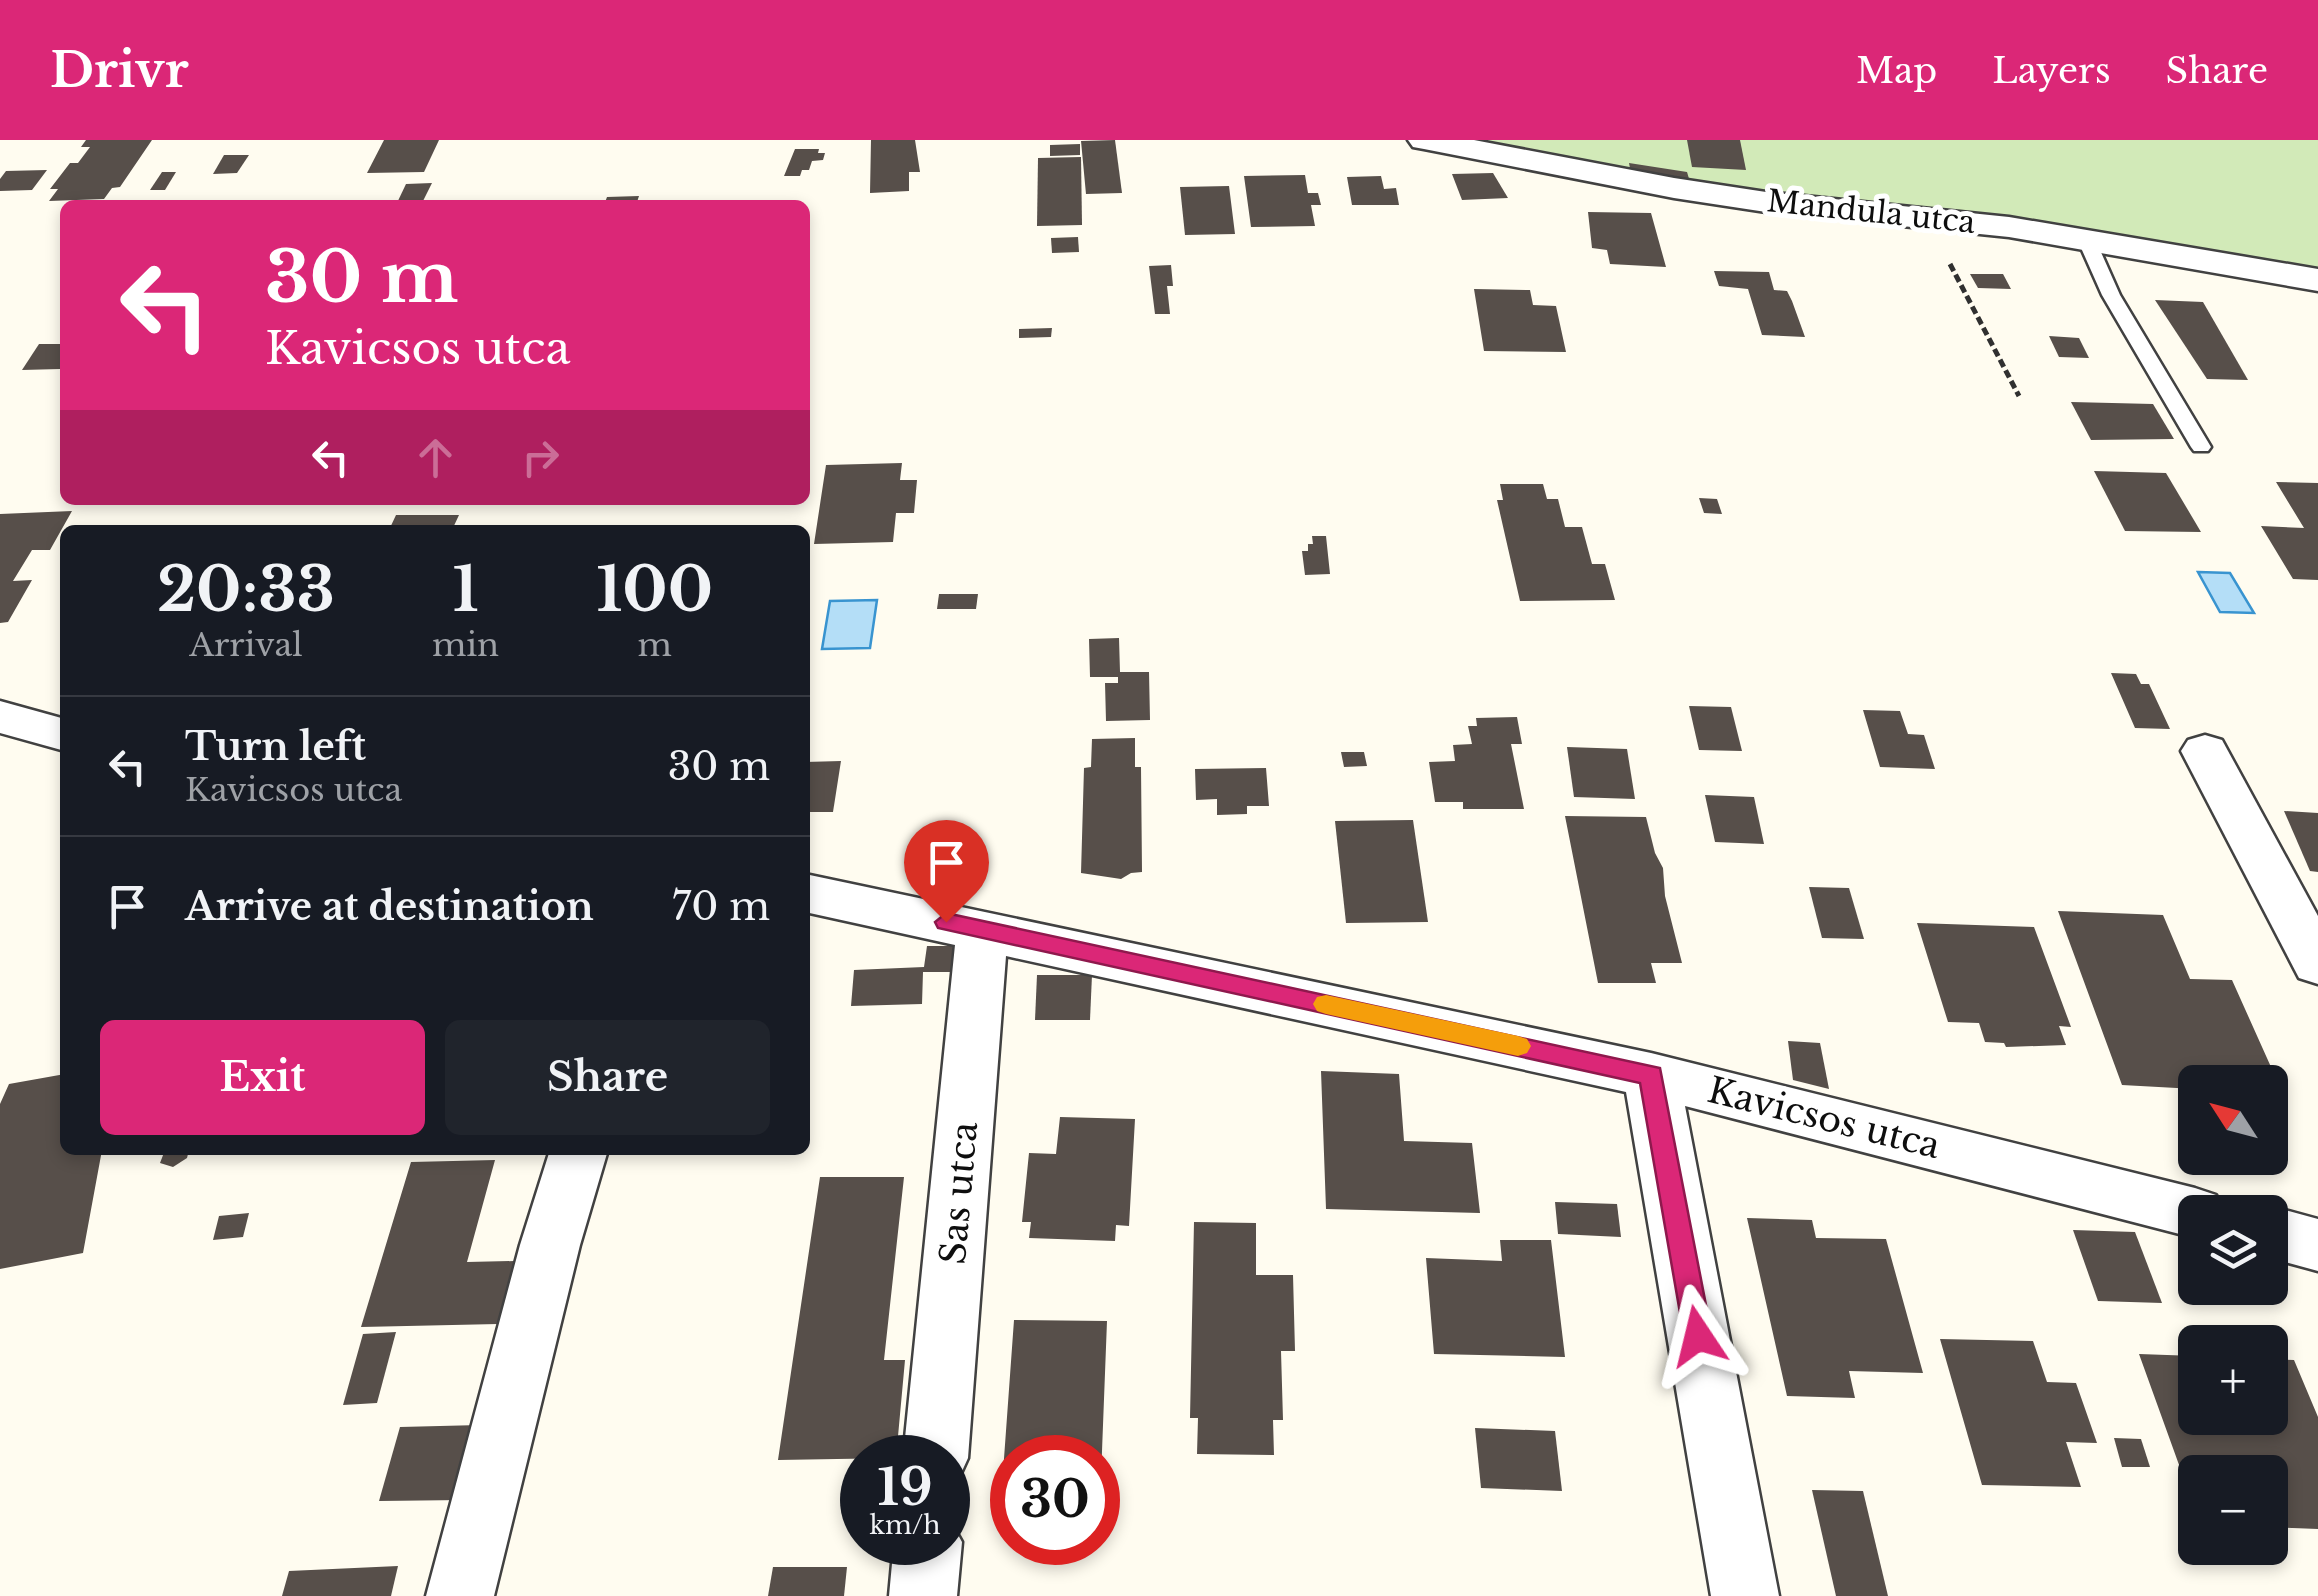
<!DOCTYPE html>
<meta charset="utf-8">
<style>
:root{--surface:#171b24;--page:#20242c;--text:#f1f3f6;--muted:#9ea1a6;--line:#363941;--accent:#db2777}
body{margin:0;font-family:"Libre Baskerville",serif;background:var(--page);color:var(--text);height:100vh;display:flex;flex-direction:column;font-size:38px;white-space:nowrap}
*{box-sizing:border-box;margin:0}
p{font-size:32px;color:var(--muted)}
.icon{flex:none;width:55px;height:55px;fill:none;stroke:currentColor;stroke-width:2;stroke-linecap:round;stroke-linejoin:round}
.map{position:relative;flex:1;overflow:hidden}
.details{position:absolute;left:60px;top:385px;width:750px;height:630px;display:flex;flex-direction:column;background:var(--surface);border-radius:15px;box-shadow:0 5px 15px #0003}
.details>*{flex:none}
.top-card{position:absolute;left:60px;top:60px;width:750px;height:305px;border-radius:15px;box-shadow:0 5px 15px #0003;background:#db2777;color:#fff;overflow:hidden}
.needle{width:65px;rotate:306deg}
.buttons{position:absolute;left:2178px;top:925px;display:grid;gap:20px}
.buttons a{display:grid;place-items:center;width:110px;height:110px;border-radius:15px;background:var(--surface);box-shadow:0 5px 15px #0003;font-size:50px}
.speed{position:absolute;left:840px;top:1295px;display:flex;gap:20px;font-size:50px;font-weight:700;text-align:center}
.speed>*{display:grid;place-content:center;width:130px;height:130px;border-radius:50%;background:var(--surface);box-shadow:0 5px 15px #0003;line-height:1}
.speed small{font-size:25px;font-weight:400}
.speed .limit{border:15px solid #d22;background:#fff;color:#111}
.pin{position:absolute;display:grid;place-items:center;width:85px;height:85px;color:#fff;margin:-102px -42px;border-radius:50% 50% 50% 0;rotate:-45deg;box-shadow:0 0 10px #0007}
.pin .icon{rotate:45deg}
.me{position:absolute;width:110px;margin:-55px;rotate:350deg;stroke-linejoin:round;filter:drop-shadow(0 0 8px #0008)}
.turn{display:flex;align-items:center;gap:35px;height:210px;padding:0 40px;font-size:45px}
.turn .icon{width:130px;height:130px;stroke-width:2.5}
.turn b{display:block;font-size:70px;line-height:85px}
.lanes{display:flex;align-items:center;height:95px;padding:0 40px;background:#0003;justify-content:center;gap:50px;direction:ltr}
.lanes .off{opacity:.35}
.eta{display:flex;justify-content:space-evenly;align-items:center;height:170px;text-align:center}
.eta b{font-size:60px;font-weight:700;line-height:70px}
.cta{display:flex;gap:20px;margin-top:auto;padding:20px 40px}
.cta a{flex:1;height:115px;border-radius:15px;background:var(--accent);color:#fff;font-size:40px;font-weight:700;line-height:115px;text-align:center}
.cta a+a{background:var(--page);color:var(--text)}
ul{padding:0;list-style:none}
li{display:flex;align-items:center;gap:30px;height:140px;padding:0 40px;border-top:2px solid var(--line)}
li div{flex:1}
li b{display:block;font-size:38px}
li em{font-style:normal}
header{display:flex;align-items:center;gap:60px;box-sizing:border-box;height:140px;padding:0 50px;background:var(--accent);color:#fff}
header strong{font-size:48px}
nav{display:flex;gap:55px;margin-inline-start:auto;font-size:35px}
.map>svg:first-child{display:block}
</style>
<header>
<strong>Drivr</strong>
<nav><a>Map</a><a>Layers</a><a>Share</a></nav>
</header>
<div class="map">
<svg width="2318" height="1456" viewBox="0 0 2318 1456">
<rect width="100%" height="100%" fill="#fffcf0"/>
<path fill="#d2eab8" d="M1424,0h894v140z"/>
<g fill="#b4def7" stroke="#3994d0" stroke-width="2.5">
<path d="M2198,432l32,1 24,40 -34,-1z"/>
<path d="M877,460l-7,48 -48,1 8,-48z"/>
</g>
<g fill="#574f4a">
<path d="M86,0h66l-32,47 -8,1 -8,11 -55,2 9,-12h-8l20,-26h8l12,-16h-9z"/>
<path d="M384,0h55l-15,32 -57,1z"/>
<path d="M871,0h44l5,32h-11v19l-39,2z"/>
<path d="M1115,0l7,53 -36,1 -5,-53z"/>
<path d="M1687,0h53l6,30 -54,-3z"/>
<path d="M1080,4v11l-30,1v-11z"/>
<path d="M795,9h24l-1,4h7l-2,7 -11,1 -3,9h-7l-2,6h-16z"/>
<path d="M224,15h25l-12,18 -24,1z"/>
<path d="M1081,17l1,68 -45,1 1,-68z"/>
<path d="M1629,23l58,9 3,10 -59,-8z"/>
<path d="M47,30l-15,20 -32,1v-12l6,-8z"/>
<path d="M162,32h14l-11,18h-15z"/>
<path d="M1493,33l15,25 -46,2 -10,-26z"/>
<path d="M1305,35l3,18h10l3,12h-10l4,21 -64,1 -7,-51z"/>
<path d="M1381,36l3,13 12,-1 3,17h-47l-5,-28z"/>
<path d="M432,43l-11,22h-25l10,-21z"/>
<path d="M1229,46l6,48 -50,1 -5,-48z"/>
<path d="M639,56l-3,9h-32l3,-8z"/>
<path d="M1588,72l63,1 15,54 -56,-3 -3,-14 -15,-2z"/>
<path d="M1078,97l1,15 -27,1 -1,-15z"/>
<path d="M1171,125l2,21h-6l3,28h-15l-6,-48z"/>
<path d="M1714,131l55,1 5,18 13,1 5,10 13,36 -43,-2 -14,-46 -29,-3z"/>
<path d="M1970,134h33l8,15 -33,-1z"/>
<path d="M1474,149l56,1 3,15 23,1 10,46 -82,-1z"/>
<path d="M2155,160l48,2 45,78 -41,-1z"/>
<path d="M1052,188l-1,9 -32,1v-9z"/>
<path d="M2049,196l30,2 10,20 -30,-1z"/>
<path d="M39,204h26v17l-5,8 -38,1z"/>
<path d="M2071,262l82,2 21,35 -83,1z"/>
<path d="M902,323l-2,17h17l-3,33h-18l-3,29 -79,2 12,-79z"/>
<path d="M2094,331l72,2 35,59 -76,-1z"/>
<path d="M2276,342l42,1v97l-25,-1 -32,-53 43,2z"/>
<path d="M1500,344h43l4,15h11l7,28h17l10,37h13l10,36 -95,1 -23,-101h6z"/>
<path d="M1699,358l18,1 5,15 -18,-1z"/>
<path d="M72,371l-22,39h-18l-19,31 19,-1 -24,42 -8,1v-109z"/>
<path d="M396,375h63l-7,15h-63z"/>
<path d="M1312,396h14l4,38 -25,1 -3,-24h6v-7h5z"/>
<path d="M939,454h39l-2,15h-39z"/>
<path d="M1119,498l1,34h29l1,48 -44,1 -1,-38h13v-6h-28l-1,-38z"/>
<path d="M2111,533l25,1 5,10h8l21,45 -35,-1z"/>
<path d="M1689,566l42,1 11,44 -43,-1z"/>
<path d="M1863,570l37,1 8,23 16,1 11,34 -55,-2z"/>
<path d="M1517,577l5,27h-11l13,65h-61v-7h-28l-6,-40 26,-1 -2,-16 19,-1 -4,-18h9l-1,-8z"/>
<path d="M1135,598v29h6l1,105 -11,1 -10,6 -40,-6 3,-105 7,-1 1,-28z"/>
<path d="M1567,607l60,2 8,50 -61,-2z"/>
<path d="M1341,612h23l3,14 -23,1z"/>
<path d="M841,621l-8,51h-28v-50z"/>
<path d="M1266,628l3,38h-22v8l-30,1v-16l-21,1 -1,-31z"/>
<path d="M1705,655l49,2 10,47 -49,-2z"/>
<path d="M2284,671l34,2v59l-8,-1z"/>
<path d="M1565,676l81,1 9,36 8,15 2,28 17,67h-31l5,20h-58z"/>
<path d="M1413,680l15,102 -82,1 -11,-102z"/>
<path d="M1809,747l40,1 15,51 -42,-1z"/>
<path d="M2058,771l105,4 27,64 42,1 39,87 -44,-2 7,17h-39v7l-73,-4z"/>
<path d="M1917,783l117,4 37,100 -12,-1 7,19 -60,2 -2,-4 -19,-1 -6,-19 -31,-1z"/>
<path d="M927,806h32l-2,26h-34l-1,32 -71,2 3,-36 70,-3z"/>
<path d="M1037,835h55l-2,45h-55z"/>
<path d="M1788,901l32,2 9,46 -36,-9z"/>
<path d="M1321,931l78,3 5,67 68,2 8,70 -154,-4z"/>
<path d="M65,934v76h37l-19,103 -83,16v-165l9,-20z"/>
<path d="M1060,977l75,2 -6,107 -13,-1 -1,16 -86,-3 2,-16h-9l7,-69 27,1z"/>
<path d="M189,1010l-2,8 -14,9 -13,-4 5,-13z"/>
<path d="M495,1020l-28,102 47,-1 -16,63 -137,3 50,-165z"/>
<path d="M820,1037h84l-20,183h21l-9,98 -118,2z"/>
<path d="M1555,1062l62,2 4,33 -63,-3z"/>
<path d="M249,1073l-6,24 -30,3 6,-24z"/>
<path d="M1747,1078l65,2 4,18 70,1 37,134 -74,-2 6,27 -68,-2z"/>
<path d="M1194,1082l62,1v52h37l2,76h-14l2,69h-10l1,35 -77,-1 1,-36h-8z"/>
<path d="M2073,1090l62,2 27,71 -64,-2z"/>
<path d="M1500,1100h51l14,117 -131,-3 -8,-96 76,3z"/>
<path d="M1014,1180l93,1 -6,156 -3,-1v-18h-86v41l-11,1z"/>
<path d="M396,1192l-19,71 -34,2 20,-71z"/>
<path d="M1940,1199l93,2 14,41 29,1 21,60 -31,-1 15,45 -99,-2z"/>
<path d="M2139,1214l56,2v62h75v-59l24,1 24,57v112l-48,-2v-55h-75v15h-8z"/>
<path d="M480,1285l-17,75 -84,1 21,-74z"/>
<path d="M1475,1288l80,3 7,60 -81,-3z"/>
<path d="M2114,1298l27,1 9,28h-28z"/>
<path d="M1812,1350l51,1 25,105h-52z"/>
<path d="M398,1426l-7,30h-109l7,-25z"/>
<path d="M773,1427h74l-3,29h-76z"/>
</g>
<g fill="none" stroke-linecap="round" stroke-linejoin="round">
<defs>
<path id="service" d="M2087,96l9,5 24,54 91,152 -3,4h-14l-3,-4 -89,-152 -24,-54z"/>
<g id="minor">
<path d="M1408,0h66l200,38 92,14 243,25 309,52v22l-309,-54 -243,-25 -92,-14 -250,-49 -11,-2z"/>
<path d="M0,561l65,18v32l-65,-18z"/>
<path d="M2205,595l17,5 96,176v68l-19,-6 -118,-227 7,-11z"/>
<path d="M805,734l846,179 544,135 21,7 8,17h-29v26l-510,-132 94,490h-68l-85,-504 -620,-136 -38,502 -10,22 -10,4v-26h-45l52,-513 -150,-33z"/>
<path d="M550,1010h58l-28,95 -86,351h-68l94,-351z"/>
<path d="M2270,1066l48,13v52l-48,-13v-46h-17z"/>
<path d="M948,1377l14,25 -5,54h-68l5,-54h54z"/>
</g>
</defs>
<use href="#service" stroke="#414141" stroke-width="5"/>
<use href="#minor" stroke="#414141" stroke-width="5"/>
<path stroke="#303030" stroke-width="5" stroke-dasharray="8 4" stroke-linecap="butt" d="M1950,124l69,132"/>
<use href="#service" fill="#fff" fill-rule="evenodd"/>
<use href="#minor" fill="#fff" fill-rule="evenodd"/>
</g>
<path fill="#db2777" stroke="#8e194d" stroke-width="2.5" d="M946,773l714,155 52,268 -4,9 -10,4 -10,-4 -4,-9 -44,-253 -702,-155 -3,-6z"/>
<path fill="#f59e0b" d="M1326,855l192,41 9,3 4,7 -4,7 -9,3 -192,-42 -9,-3 -4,-7 4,-7z"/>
<g text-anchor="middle" stroke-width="10" stroke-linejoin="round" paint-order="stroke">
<g font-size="30" fill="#0e0e0e" stroke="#fff">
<text transform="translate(1871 72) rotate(6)" y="10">Mandula utca</text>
</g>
<g font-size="35" fill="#0e0e0e" stroke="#fff">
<text transform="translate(1824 978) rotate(14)" y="12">Kavicsos utca</text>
<text transform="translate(959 1053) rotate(-85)" y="12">Sas utca</text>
</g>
</g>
</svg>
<div class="buttons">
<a><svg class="needle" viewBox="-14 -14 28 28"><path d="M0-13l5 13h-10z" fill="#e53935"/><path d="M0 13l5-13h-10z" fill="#9ea1a6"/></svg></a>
<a><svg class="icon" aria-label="layers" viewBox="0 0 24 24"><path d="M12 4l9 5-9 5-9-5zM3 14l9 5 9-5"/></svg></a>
<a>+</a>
<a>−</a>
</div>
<div class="speed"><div>19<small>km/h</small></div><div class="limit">30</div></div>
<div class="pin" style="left:946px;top:782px;background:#d93025"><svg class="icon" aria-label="arrive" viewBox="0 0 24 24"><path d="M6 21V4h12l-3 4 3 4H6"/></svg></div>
<svg class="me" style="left:1698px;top:1196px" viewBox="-20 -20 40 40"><path d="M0-17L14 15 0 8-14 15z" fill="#db2777" stroke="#fff" stroke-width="4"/></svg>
<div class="top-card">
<div class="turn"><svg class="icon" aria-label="left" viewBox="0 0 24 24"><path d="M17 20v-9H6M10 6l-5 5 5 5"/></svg><div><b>30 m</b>Kavicsos utca</div></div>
<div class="lanes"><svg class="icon" aria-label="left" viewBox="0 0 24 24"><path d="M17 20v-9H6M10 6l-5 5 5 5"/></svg><svg class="icon off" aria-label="ahead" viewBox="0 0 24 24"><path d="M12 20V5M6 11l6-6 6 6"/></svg><svg class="icon off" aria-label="right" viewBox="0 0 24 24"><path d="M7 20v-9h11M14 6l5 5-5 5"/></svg></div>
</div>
<section class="details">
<div class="eta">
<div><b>20:33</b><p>Arrival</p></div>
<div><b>1</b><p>min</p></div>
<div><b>100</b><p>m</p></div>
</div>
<ul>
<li><svg class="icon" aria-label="left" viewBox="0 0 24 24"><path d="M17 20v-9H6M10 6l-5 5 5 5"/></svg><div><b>Turn left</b><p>Kavicsos utca</p></div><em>30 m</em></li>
<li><svg class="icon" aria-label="arrive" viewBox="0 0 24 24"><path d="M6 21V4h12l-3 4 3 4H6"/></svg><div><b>Arrive at destination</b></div><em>70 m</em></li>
</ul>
<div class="cta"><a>Exit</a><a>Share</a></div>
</section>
</div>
